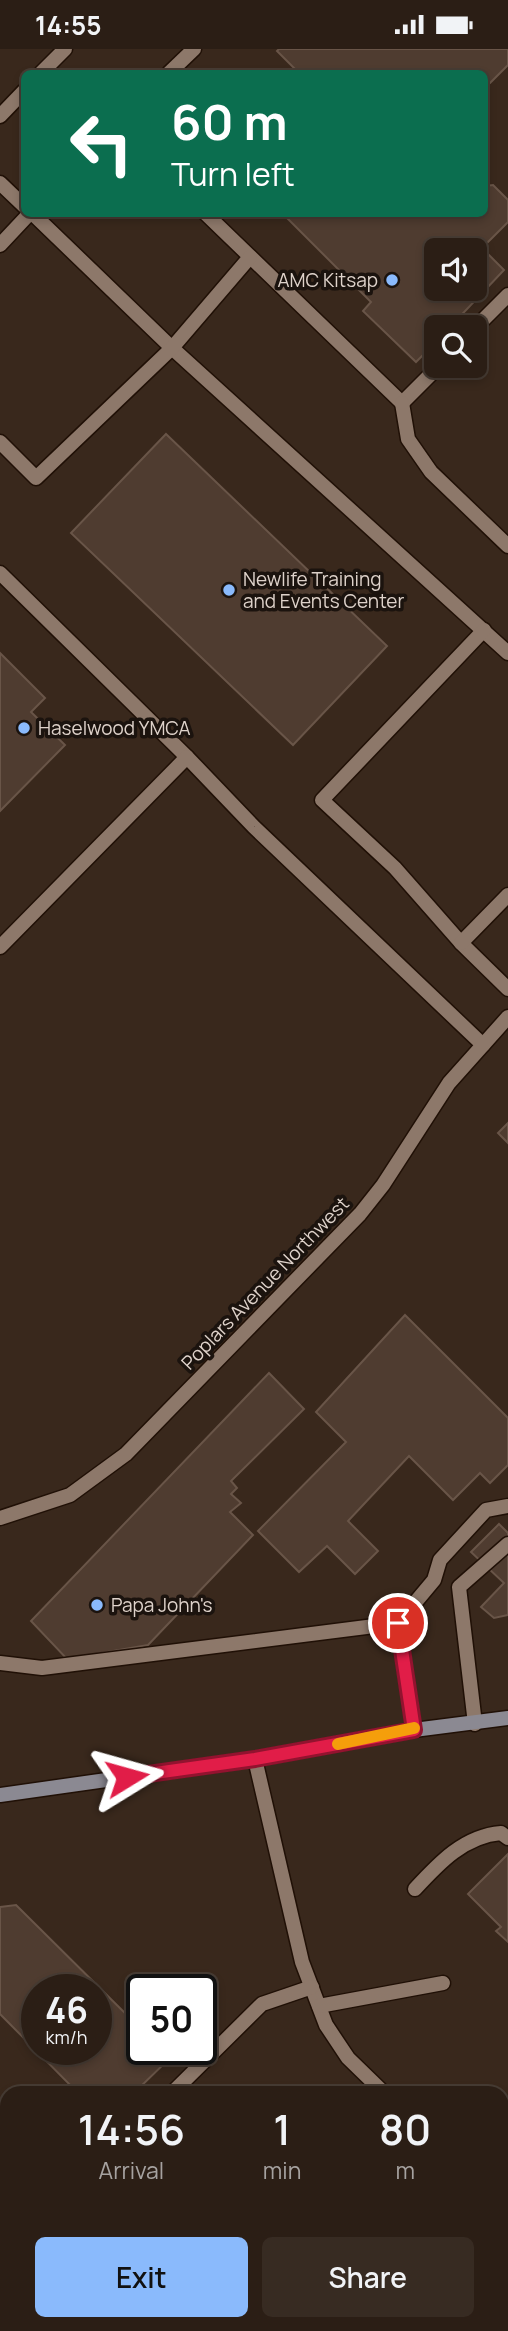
<!DOCTYPE html>
<style>
:root{--surface:#2b1e15;--page:#372b22;--text:#f1f3f6;--muted:#a6a2a0;--line:#473c34;--accent:#8abafc}
body{margin:0;font-family:Manrope,sans-serif;background:var(--page);color:var(--text);height:100vh;display:flex;flex-direction:column;font-size:26px;white-space:nowrap}
*{box-sizing:border-box;margin:0}
p{font-size:23px;color:var(--muted)}
.icon{flex:none;width:38px;height:38px;fill:none;stroke:currentColor;stroke-width:2;stroke-linecap:round;stroke-linejoin:round}
.map{position:relative;flex:1;overflow:hidden}
.panel{position:absolute;left:0px;top:2037px;width:509px;height:245px;display:flex;flex-direction:column;background:var(--surface);border-radius:21px 21px 0 0;box-shadow:0 4px 10px #0003,0 0 0 2px var(--line)}
.panel>*{flex:none}
.banner{position:absolute;left:21px;top:21px;width:467px;height:147px;border-radius:10px;box-shadow:0 4px 10px #0003,0 0 0 2px var(--line);background:#0b6e4f;color:#fff;overflow:hidden}
.buttons{position:absolute;left:424px;top:189px;display:grid;gap:14px}
.buttons a{display:grid;place-items:center;width:63px;height:63px;border-radius:10px;background:var(--surface);box-shadow:0 4px 10px #0003,0 0 0 2px var(--line);font-size:35px}
.speed{position:absolute;left:21px;top:1925px;display:flex;gap:14px;font-size:35px;font-weight:700;text-align:center}
.speed>*{display:grid;place-content:center;width:91px;height:91px;border-radius:50%;background:var(--surface);box-shadow:0 4px 10px #0003,0 0 0 2px var(--line);line-height:1}
.speed small{font-size:18px;font-weight:400}
.speed .limit{border:4px solid #111;border-radius:10px;background:#fff;color:#111}
.pin{position:absolute;display:grid;place-items:center;width:60px;height:60px;color:#fff;margin:-30px;border:4px solid #fff;border-radius:50%;box-shadow:0 2px 7px #0007}
.me{position:absolute;width:77px;margin:-38px;rotate:82deg;stroke-linejoin:round;filter:drop-shadow(0 0 5px #0008)}
.turn{display:flex;align-items:center;gap:24px;height:147px;padding:0 35px;font-size:32px}
.turn .icon{width:91px;height:91px;stroke-width:2.5}
.turn b{display:block;font-size:49px;line-height:60px}
.eta{display:flex;justify-content:space-evenly;align-items:center;height:119px;text-align:center}
.eta b{font-size:42px;font-weight:600;line-height:49px}
.cta{display:flex;gap:14px;margin-top:auto;padding:14px 35px}
.cta a{flex:1;height:80px;border-radius:10px;background:var(--accent);color:#111;font-size:28px;font-weight:600;line-height:80px;text-align:center}
.cta a+a{background:var(--page);color:var(--text)}
.status{display:flex;justify-content:space-between;align-items:center;height:49px;padding:0 35px;background:var(--surface);direction:ltr}
.status svg{height:19px;fill:currentColor}
.map>svg:first-child{display:block}
</style>
<div class="status"><b>14:55</b><svg viewBox="0 0 49 12"><path d="M0 12V9h3v3zM5 12V6h3v6zM10 12V3h3v9zM15 12V0h3v12zM26 1h20v11H26zM47 4h2v5h-2z"/></svg></div>
<div class="map">
<svg width="508" height="2282" viewBox="0 0 508 2282">
<rect width="100%" height="100%" fill="#39281c"/>
<g fill="#4f3c30" stroke="#695548" stroke-width="2" fill-rule="evenodd">
<path d="M279,0h229v16l-18,18 -5,1v-11h-186l-22,-22z"/>
<path d="M493,136l15,15v22l-26,26 22,22 -54,57h-14v15l-20,20 -53,-51 8,-9 -89,-89h203v-27zM436,201h38v39h-38z"/>
<path d="M166,385l221,212 -94,99 -222,-212z"/>
<path d="M0,604l45,45 -14,14 34,33 -65,66z"/>
<path d="M508,1074v20l-10,-10z"/>
<path d="M405,1266l103,103v47l-18,18 -10,-10 -27,27 -44,-44 -61,65 30,30 -23,23 -28,-28 -28,26 -41,-41 88,-89 -30,-30z"/>
<path d="M269,1324l35,36 -73,72 6,7 -6,6 10,9 -11,9 23,23 -105,110 -81,14 -36,-38z"/>
<path d="M499,1475l9,9v82l-14,3 -13,-11 23,-24 -33,-31z"/>
<path d="M508,1805v88l-12,-11 5,-4 -33,-33z"/>
<path d="M16,1856l126,125v19h20l8,9 -36,35h-56l-78,-79v-107zM37,1941h59v59h-59z"/>
<path d="M502,2249l6,6v27h-90l-7,-7h91z"/>
<path d="M7,2257v18h123l-6,7h-124v-18z"/>
<path d="M171,2275h125l-7,7h-112z"/>
</g>
<g fill="none" stroke-linecap="round" stroke-linejoin="round">
<defs>
<g id="service">
<path d="M169,24l25,-24"/>
<path d="M0,134l24,23"/>
<path d="M32,164l140,135 336,305"/>
<path d="M205,164l197,190 37,-37"/>
<path d="M0,196l30,-32"/>
<path d="M474,280l34,-34"/>
<path d="M402,354l6,36 23,33 77,74"/>
<path d="M0,393l36,36 136,-130 78,-91"/>
<path d="M0,524l187,184"/>
<path d="M484,581l-162,170 73,68 66,75 47,46"/>
<path d="M461,894l47,-48"/>
<path d="M0,898l187,-190 67,70 229,218"/>
<path d="M0,1614l42,5 356,-45"/>
<path d="M475,1675l-16,-137 49,-43"/>
<path d="M414,1681l-16,-107 36,-43 6,-20 46,-50 22,-4"/>
<path d="M255,1710l47,203 24,63 22,33 36,35"/>
<path d="M415,1840c24,-26 49,-53 86,-56l7,5"/>
<path d="M319,1957l124,-23"/>
<path d="M172,2044l90,-89 50,-17"/>
<path d="M502,2092l6,-5"/>
<path d="M502,2159l6,6"/>
<path d="M0,2213l7,-7"/>
<path d="M323,2282l7,-7"/>
</g>
<path id="minor" d="M0,1469l70,-23 56,-41 234,-240 23,-29 66,-102 59,-66"/>
<g id="tertiary">
<path d="M41,24l24,-24"/>
<path d="M0,67l24,-25"/>
</g>
<path id="secondary" d="M0,1746l255,-36 159,-29 94,-12"/>
</defs>
<use href="#service" stroke="#201006" stroke-width="17"/>
<use href="#minor" stroke="#201006" stroke-width="17"/>
<use href="#tertiary" stroke="#201006" stroke-width="17"/>
<use href="#secondary" stroke="#201006" stroke-width="17"/>
<use href="#service" stroke="#8d786a" stroke-width="14"/>
<use href="#minor" stroke="#8d786a" stroke-width="14"/>
<use href="#tertiary" stroke="#8d786a" stroke-width="14"/>
<use href="#secondary" stroke="#8b8992" stroke-width="14"/>
</g>
<g fill="none" stroke-linecap="round" stroke-linejoin="round">
<defs>
<path id="route" d="M127,1728l128,-18 159,-29 -16,-107"/>
</defs>
<use href="#route" stroke="#92132f" stroke-width="18"/>
<use href="#route" stroke="#e11d48" stroke-width="12"/>
<path stroke="#f59e0b" stroke-width="12" d="M338,1695l76,-16"/>
</g>
<g fill="#8abafc" stroke="#1b130e" stroke-width="2.5">
<circle cx="392" cy="231" r="7"/>
<circle cx="229" cy="541" r="7"/>
<circle cx="24" cy="679" r="7"/>
<circle cx="97" cy="1556" r="7"/>
</g>
<g text-anchor="middle" stroke-width="7" stroke-linejoin="round" paint-order="stroke">
<g font-size="19" fill="#ded2ca" stroke="#1b130e" text-anchor="start">
<text x="378" y="238" text-anchor="end">AMC Kitsap</text>
<text x="243" y="537">Newlife Training<tspan x="243" dy="22">and Events Center</tspan></text>
<text x="38" y="686">Haselwood YMCA</text>
<text x="111" y="1563">Papa John's</text>
</g>
<g font-size="19" fill="#ded2ca" stroke="#1b130e">
<text transform="translate(265 1234) rotate(-46)" y="7">Poplars Avenue Northwest</text>
</g>
</g>
</svg>
<div class="buttons">
<a><svg class="icon" aria-label="sound" viewBox="0 0 24 24"><path d="M4 9h4l5-4v14l-5-4H4zM17 9q2 3 0 6"/></svg></a>
<a><svg class="icon" aria-label="search" viewBox="0 0 24 24"><circle cx="10" cy="10" r="6"/><path d="M15 15l6 6"/></svg></a>
</div>
<div class="speed"><div>46<small>km/h</small></div><div class="limit">50</div></div>
<div class="pin" style="left:398px;top:1574px;background:#d93025"><svg class="icon" aria-label="arrive" viewBox="0 0 24 24"><path d="M6 21V4h12l-3 4 3 4H6"/></svg></div>
<svg class="me" style="left:127px;top:1728px" viewBox="-20 -20 40 40"><path d="M0-17L14 15 0 8-14 15z" fill="#e11d48" stroke="#fff" stroke-width="4"/></svg>
<div class="banner">
<div class="turn"><svg class="icon" aria-label="left" viewBox="0 0 24 24"><path d="M17 20v-9H6M10 6l-5 5 5 5"/></svg><div><b>60 m</b>Turn left</div></div>
</div>
<section class="panel">
<div class="eta">
<div><b>14:56</b><p>Arrival</p></div>
<div><b>1</b><p>min</p></div>
<div><b>80</b><p>m</p></div>
</div>
<div class="cta"><a>Exit</a><a>Share</a></div>
</section>
</div>
